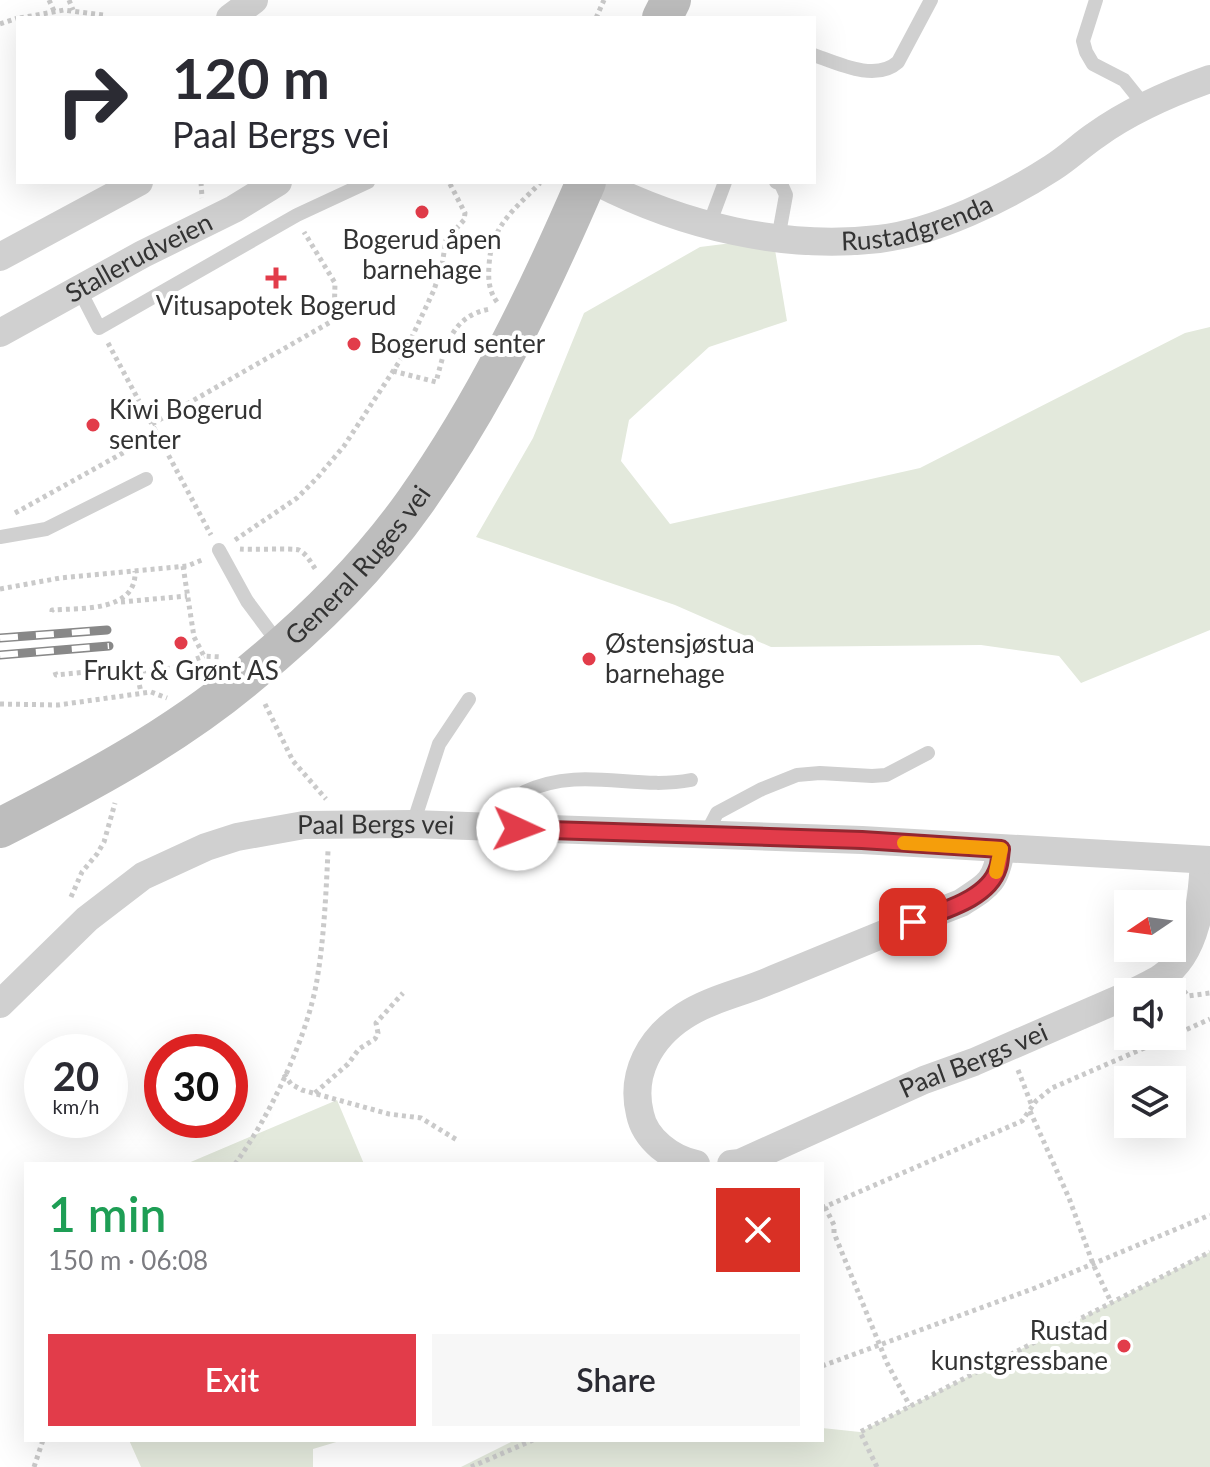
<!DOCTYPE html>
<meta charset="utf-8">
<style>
:root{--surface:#fff;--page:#f7f7f7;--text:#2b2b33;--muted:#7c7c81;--accent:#e23c4a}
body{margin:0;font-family:Lato,sans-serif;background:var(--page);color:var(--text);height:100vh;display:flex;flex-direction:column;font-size:30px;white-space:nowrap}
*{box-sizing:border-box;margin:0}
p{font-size:26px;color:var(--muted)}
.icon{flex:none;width:44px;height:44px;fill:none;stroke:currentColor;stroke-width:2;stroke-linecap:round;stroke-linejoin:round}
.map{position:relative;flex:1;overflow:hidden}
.drawer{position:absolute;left:24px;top:1162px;width:800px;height:280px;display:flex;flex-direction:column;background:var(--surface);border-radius:0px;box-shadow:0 8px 32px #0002}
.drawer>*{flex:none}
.banner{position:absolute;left:16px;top:16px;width:800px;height:168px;border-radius:0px;box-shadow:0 8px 32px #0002;background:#fff;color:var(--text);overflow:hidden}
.needle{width:52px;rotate:257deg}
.tools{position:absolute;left:1114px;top:890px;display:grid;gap:16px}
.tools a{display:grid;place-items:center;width:72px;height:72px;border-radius:0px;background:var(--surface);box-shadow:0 8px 32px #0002;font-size:40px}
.speed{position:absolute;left:24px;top:1034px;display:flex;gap:16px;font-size:40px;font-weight:700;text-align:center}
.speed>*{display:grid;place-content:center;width:104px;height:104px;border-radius:50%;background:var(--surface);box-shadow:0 8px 32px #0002;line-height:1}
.speed small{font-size:20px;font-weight:400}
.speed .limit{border:12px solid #d22;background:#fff;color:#111}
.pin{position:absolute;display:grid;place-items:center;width:68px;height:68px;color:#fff;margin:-34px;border-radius:16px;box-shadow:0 4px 12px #0006}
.me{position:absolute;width:88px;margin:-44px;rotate:92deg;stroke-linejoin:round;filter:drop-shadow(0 0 6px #0008)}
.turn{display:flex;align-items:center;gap:28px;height:168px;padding:0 24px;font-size:36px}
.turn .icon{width:104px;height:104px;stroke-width:2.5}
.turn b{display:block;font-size:56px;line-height:68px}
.round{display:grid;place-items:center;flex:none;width:84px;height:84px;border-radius:0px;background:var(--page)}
.overview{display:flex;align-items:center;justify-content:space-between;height:136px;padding:0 24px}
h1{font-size:48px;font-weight:600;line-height:60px;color:#1e9e55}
.primary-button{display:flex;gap:16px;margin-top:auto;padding:16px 24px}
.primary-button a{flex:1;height:92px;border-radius:0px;background:var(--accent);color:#fff;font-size:32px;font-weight:600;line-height:92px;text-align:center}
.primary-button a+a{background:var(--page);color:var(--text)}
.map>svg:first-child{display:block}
</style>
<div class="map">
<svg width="1210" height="1467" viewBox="0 0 1210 1467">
<rect width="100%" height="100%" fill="#fff"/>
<g fill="#e3e9dc">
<path d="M773,238l14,83 -78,26 -80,73 -8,41 49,63 250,-56 265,-135 25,-6v303l-129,53 -22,-27 -78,-11 -210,2 -96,-42 -199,-68 57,-99 51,-125 116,-66z"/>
<path d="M337,1100l27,64h-178z"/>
<path d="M1210,1252v215h-749l54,-27h307v-12l38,4z"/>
<path d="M129,1440h214l-30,9v18h-172z"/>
</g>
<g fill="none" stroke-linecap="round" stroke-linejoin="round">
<g stroke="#cacaca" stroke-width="5" stroke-dasharray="4 4" stroke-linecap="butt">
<path d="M49,0l5,11"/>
<path d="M69,0l4,10"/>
<path d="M20,18l44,-8 39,5 1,3"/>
<path d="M596,18l8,-18"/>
<path d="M0,24l18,-6"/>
<path d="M201,182l1,16"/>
<path d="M497,302c-8,-11 -9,-22 -8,-36 2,-40 24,-55 51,-83"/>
<path d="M108,343l31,58"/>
<path d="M393,371l43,11c9,-33 14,-66 54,-73"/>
<path d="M146,413l65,122"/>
<path d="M152,424l182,-104 1,-37 -31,-51"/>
<path d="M15,513l142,-79"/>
<path d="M235,540l62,-42 20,-20 27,-32 59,-90 31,-66 8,-25 4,-25 18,-20 1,-7 -16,-31"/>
<path d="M240,549c11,1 54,-1 59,1 8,4 12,13 17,20"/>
<path d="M183,566l11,71 10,19 17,1"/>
<path d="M0,589l60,-11 127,-12 15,-6"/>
<path d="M121,602l66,-6"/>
<path d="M52,612v-2c29,-2 85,2 83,-39"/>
<path d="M55,672l1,3 70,-7 12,11 3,13"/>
<path d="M134,672l38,-4 32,-12"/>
<path d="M0,704l58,1 93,-13 16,6"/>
<path d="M265,704l28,57 33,38"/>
<path d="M71,897l11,-25 15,-18 7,-12 11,-39"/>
<path d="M1184,991l4,5 22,-3"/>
<path d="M1172,1036l38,-17"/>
<path d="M1018,1070l14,36"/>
<path d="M284,1074l7,10 11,6 87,24 32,4 36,22"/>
<path d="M315,1093l33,-29 11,-15 16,-10 3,-6 -2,-10 27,-30"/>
<path d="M1030,1111l39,87 24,66 18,38"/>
<path d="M235,1164c35,-48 72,-126 82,-184 7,-42 9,-86 11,-129"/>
<path d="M825,1207l9,18v8l53,130 23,43"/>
<path d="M822,1208l200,-87 14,-20 16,-13 120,-52"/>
<path d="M822,1366l213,-78 175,-73"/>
<path d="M34,1467l9,-27"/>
<path d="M471,1467l62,-27"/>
<path d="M877,1467l-17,-35 350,-180"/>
</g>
<g stroke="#d0d0d0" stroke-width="14">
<path d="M1096,0l-13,41 3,11 7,12 31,16 20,25"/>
<path d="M814,55c25,9 62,27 84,7l33,-62"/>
<path d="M776,182l5,2 5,11 -8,44"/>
<path d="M709,225l16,-43"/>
<path d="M79,289l20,39 198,-113 71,-33"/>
<path d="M0,537l46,-8 100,-50"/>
<path d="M219,550l28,51 32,43"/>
<path d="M413,824l26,-80 30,-45"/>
<path d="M518,829l1,-22 5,-15c58,-27 110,-1 167,-12"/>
<path d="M705,836l12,-23 45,-24 35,-14 23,-2 52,3 14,-1 42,-22"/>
</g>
<g stroke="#d0d0d0" stroke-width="28">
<path d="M230,18l24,-18"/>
<path id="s1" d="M597,182c86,44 186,68 282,57 57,-7 125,-40 173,-71 16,-10 29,-23 44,-33 35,-25 74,-42 114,-56"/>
<path d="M0,257l139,-75"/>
<path id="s2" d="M0,333l143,-79 91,-45 44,-27"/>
<path d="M1134,992c9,-5 20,-9 28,-15 36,-25 40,-77 42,-117"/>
<path id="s3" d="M0,1004l87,-85 56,-43 63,-29 31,-10 67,-12 109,-1 449,16 348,20"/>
<path d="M696,1164c-25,-5 -51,-25 -56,-50 -10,-40 10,-76 44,-98 26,-17 57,-23 85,-35 64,-26 128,-53 192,-78 28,-18 35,-21 40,-54"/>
<path id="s4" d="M731,1164l9,-1 184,-83 50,-18 154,-67"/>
</g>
<g stroke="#bdbdbd" stroke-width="40">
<path d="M662,18l9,-18"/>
<path id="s5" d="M0,828c86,-44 173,-90 247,-152 62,-50 122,-109 168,-174 70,-99 123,-209 171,-320"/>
</g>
<defs>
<g id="rail">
<path d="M0,638l107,-8"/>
<path d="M0,655l109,-9"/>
</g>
</defs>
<use href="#rail" stroke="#888" stroke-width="9"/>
<use href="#rail" stroke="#fff" stroke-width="6" stroke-dasharray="18" stroke-linecap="butt"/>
</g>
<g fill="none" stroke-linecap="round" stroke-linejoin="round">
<defs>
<path id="route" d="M518,829l344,11 139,9c-1,6 -1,14 -3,19 -10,32 -58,43 -85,54"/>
</defs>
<use href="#route" stroke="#932730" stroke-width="20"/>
<use href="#route" stroke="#e23c4a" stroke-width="14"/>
<path stroke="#f59e0b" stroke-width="14" d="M904,843l97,6 -5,23"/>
</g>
<g fill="#e23c4a" stroke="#fff" stroke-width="3">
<circle cx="422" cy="212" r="8"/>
<path d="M272 266h8v8h8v8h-8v8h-8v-8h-8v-8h8z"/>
<circle cx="354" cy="344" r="8"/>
<circle cx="93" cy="425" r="8"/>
<circle cx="181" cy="643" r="8"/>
<circle cx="589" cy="659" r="8"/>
<circle cx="1124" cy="1346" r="8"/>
</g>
<g text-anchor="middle" stroke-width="8" stroke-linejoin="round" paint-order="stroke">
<g font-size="26" fill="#333" stroke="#fff">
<text dy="9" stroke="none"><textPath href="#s1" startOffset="332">Rustadgrenda</textPath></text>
<text dy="9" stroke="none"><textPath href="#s2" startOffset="158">Stallerudveien</textPath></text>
<text dy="9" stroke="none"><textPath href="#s5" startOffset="448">General Ruges vei</textPath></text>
<text dy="9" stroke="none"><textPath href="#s3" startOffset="434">Paal Bergs vei</textPath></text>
<text dy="9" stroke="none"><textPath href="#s4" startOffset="264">Paal Bergs vei</textPath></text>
</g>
<g font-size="26" fill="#333" stroke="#fff">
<text x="422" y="249">Bogerud åpen<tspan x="422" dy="30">barnehage</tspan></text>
<text x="276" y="315">Vitusapotek Bogerud</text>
<text x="370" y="353" text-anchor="start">Bogerud senter</text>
<text x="109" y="419" text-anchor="start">Kiwi Bogerud<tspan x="109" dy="30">senter</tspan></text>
<text x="605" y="653" text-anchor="start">Østensjøstua<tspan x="605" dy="30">barnehage</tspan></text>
<text x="181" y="680">Frukt &amp; Grønt AS</text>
<text x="1108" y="1340" text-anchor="end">Rustad<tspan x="1108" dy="30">kunstgressbane</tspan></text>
</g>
</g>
</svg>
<div class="tools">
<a><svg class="needle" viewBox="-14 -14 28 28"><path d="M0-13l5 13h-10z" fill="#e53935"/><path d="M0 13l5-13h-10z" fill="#7c7c81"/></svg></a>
<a><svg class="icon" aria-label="sound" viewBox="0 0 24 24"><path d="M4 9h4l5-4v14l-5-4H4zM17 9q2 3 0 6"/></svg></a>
<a><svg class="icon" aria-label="layers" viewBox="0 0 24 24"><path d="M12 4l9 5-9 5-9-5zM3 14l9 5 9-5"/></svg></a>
</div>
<div class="speed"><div>20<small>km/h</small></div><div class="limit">30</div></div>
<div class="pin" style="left:913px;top:922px;background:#d93025"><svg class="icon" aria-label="arrive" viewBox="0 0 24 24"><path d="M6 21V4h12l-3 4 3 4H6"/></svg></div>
<svg class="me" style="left:518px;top:829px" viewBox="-20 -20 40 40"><circle r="19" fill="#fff"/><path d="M0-13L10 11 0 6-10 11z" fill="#e23c4a"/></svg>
<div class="banner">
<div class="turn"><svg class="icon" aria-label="right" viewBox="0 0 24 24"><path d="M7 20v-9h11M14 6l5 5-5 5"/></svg><div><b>120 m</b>Paal Bergs vei</div></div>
</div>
<section class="drawer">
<div class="overview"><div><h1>1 min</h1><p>150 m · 06:08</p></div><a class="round" style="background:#d93025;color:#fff"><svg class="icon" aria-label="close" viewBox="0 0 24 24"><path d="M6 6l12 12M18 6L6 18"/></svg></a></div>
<div class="primary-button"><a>Exit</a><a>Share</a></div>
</section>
</div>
